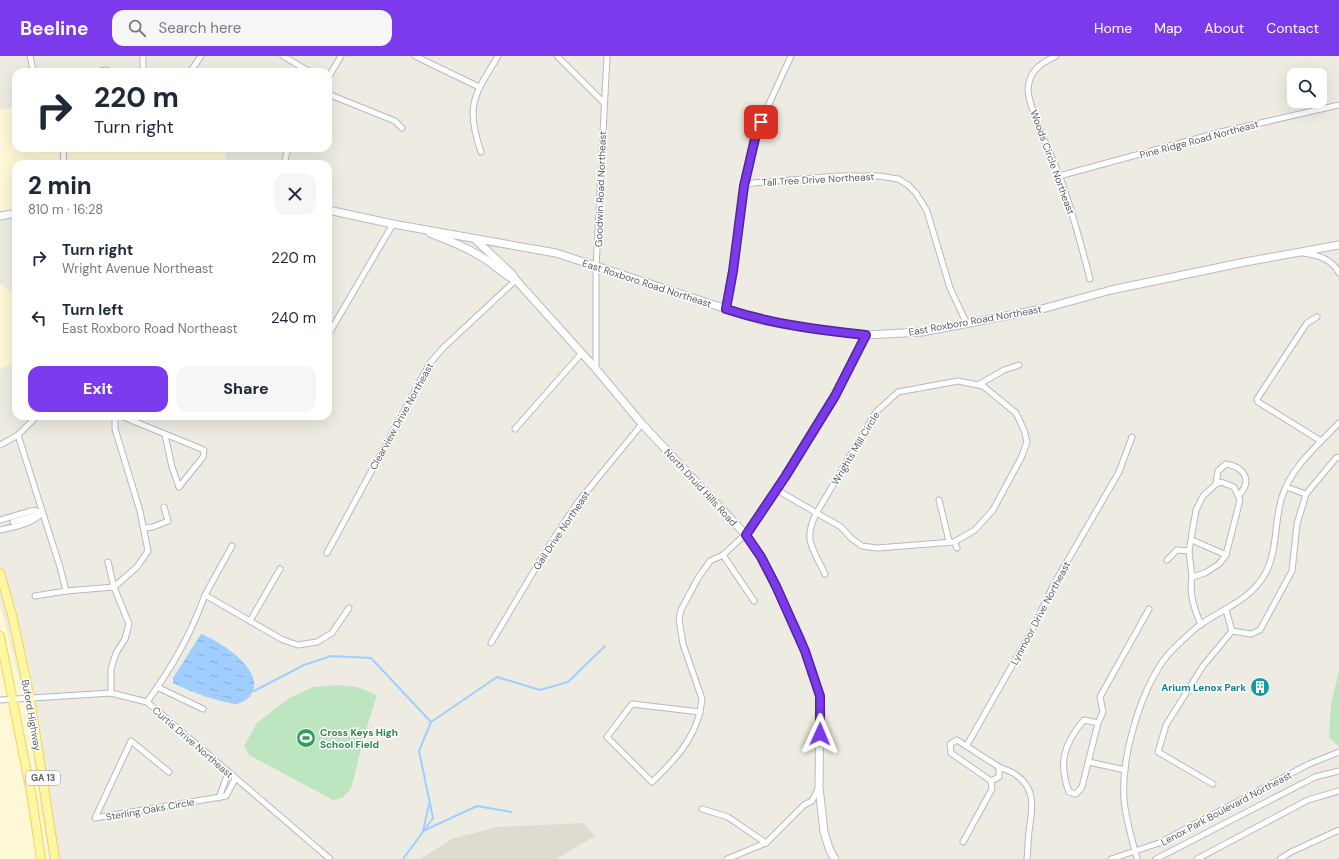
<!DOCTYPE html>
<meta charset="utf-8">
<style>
:root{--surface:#fff;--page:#f6f6f7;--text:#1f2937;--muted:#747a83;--accent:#7c3aed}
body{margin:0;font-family:"DM Sans",sans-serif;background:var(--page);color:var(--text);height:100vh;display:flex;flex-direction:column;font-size:15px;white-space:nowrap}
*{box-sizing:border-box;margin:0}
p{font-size:13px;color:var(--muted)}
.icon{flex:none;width:22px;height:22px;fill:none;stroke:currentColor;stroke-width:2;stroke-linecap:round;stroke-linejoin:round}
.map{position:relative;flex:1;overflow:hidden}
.sheet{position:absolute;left:12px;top:104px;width:320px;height:260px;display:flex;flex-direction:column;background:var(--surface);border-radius:12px;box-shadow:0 4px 16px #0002}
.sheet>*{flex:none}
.guide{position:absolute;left:12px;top:12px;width:320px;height:84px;border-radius:12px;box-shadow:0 4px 16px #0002;background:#fff;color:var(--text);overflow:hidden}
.fabs{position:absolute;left:1287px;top:12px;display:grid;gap:8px}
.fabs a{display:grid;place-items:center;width:40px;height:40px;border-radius:8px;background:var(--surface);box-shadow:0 4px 16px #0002;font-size:20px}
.pin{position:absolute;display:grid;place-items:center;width:34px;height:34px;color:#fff;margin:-17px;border-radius:8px;box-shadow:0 2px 6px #0006}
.me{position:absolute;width:44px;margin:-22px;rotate:1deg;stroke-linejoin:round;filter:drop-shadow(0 0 3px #0008)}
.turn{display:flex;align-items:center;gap:14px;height:84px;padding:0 16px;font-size:18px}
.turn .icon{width:52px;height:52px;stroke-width:2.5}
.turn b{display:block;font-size:28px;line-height:34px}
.round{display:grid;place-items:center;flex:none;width:42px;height:42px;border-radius:12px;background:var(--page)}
.summary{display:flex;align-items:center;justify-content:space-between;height:68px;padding:0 16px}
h1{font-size:24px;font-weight:800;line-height:30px}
.button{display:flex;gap:8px;margin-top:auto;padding:8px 16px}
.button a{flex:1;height:46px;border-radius:12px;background:var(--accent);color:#fff;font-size:16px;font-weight:800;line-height:46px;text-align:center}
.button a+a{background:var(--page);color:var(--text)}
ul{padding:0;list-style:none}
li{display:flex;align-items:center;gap:12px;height:60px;padding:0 16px}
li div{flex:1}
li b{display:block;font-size:15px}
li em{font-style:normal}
header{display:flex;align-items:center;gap:24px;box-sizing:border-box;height:56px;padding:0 20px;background:var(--accent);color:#fff}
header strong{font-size:19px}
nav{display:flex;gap:22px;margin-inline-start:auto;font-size:14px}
.search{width:280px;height:36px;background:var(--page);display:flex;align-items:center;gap:10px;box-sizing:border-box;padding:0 14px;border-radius:12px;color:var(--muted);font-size:15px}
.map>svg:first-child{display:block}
</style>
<header>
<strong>Beeline</strong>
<div class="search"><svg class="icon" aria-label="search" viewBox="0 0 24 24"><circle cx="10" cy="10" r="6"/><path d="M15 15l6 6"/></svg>Search here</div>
<nav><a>Home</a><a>Map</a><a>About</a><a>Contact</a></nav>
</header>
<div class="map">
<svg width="1339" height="803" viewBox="0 0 1339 803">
<defs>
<pattern id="water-ripples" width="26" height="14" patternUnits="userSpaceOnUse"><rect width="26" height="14" fill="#a0cfff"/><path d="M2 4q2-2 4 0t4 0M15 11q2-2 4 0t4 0" fill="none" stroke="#85abd2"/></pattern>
</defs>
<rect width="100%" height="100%" fill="#eeece2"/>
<g fill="#fff8d6">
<path d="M16,52v40h210v16h-210v47l-16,2v-104z"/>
<path d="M0,228l16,11v67l-16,7z"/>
<path d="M0,548l25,98 24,157h-49z"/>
</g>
<path fill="#dedbd0" d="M584,767l11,13 -39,23h-136l32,-20 45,-12z"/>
<g fill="#bde6c0">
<path d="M1339,614v77l-10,-10 2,-33z"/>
<path d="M338,629l19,2 20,8 -11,35 -15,59 -9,9 -9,2 -84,-45 -5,-9 13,-23 32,-25 24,-11z"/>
</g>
<path fill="url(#water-ripples)" d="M201,578c19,7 68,38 49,62 -3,4 -10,8 -16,8 -3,0 -6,-2 -9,-2 -20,-5 -33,-10 -52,-19v-5z"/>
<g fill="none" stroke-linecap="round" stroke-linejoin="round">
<g stroke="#a0cfff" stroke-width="2">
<path d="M254,635l50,-26 27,-9 40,2 60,64 -12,29 14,67 -30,41"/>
<path d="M431,666l66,-45 43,13 28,-8 37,-36"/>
<path d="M429,748l-6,27 54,-25 34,6"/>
</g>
<defs>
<g id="street">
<path d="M30,0l3,14 3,2"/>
<path d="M283,0l27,16"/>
<path d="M415,0l64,31"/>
<path d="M557,0l47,47"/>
<path d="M1056,0c-15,7 -26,14 -28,32 -1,17 25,70 32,89 12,33 21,67 30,102"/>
<path d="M96,16l10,-2 4,2"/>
<path d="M143,16v-16"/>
<path d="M190,16l11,-16"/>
<path d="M328,22l13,-22"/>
<path d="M328,38l67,27 7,7"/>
<path d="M63,92l1,16"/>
<path d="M481,96c-16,-47 -7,-56 17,-96"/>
<path d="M284,108l4,-16"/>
<path d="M1059,120l162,-44 118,-27"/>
<path d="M743,130l10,-3 85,-7h41l19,3 10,6 8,8 11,18 23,77 16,34"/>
<path d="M1303,197c15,2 29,6 36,20"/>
<path d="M725,253l8,-38 10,-85 14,-56 34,-74"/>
<path d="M1317,261l-10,6 -50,76 1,3 63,39"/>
<path d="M331,274l62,-106"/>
<path d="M596,313v-101l11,-212"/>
<path d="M978,329l26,-15 15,-5"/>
<path d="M37,360l-19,19 42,132 6,24 48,-4 23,-20 11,-16 -8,-40 -25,-82v-13"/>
<path d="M121,360l83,34 -1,7 -24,30"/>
<path d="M515,373l66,-75"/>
<path d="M165,379l7,32 7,20"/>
<path d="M0,389l18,-10"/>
<path d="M1286,431l20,7"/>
<path d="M777,434l64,37 10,11 11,8 15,2 77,-6 21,-12 18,-20 28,-52 6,-16 -3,-12 -8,-17 -33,-27 -25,-5 -60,11 -22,20 -59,100c-15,28 -4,36 8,62"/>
<path d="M939,444l10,41"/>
<path d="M0,464l34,-10 8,3"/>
<path d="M13,466l26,-8"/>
<path d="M145,472l8,-1 15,-6 -4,-14"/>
<path d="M0,474c14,-3 32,-6 42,-17"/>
<path d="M1192,484l34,15"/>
<path d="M954,486l3,6"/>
<path d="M327,497l103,-190 14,-16 72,-67"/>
<path d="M723,499l31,46"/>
<path d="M1167,504l10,-10 12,1"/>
<path d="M108,506l6,25 15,37 -4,15 -9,14 -5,16v24"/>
<path d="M1192,521l-3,-26 7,-41 7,-14 13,-12 2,-13 8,-7c18,3 27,16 13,31"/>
<path d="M205,539l27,-49"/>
<path d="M35,540l31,-5"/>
<path d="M250,565l30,-52"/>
<path d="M1201,569c-7,-17 -12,-31 -9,-48l13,-4 14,-9 7,-9 14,-55 -6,-13 -13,-5 -5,2"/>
<path d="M1232,575l19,3 9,-4 32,-59 5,-47 9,-30 30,-36 3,-1"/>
<path d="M491,587l59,-99 28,-42 64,-78"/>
<path d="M157,631l46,22"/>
<path d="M0,644l111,-7 36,9 183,157"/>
<path d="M147,646c25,-35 43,-66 58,-107l78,45 15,5 19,-3 15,-9 17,-25"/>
<path d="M632,648l68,8c-7,29 -27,50 -48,70l-45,-45z"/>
<path d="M700,656l2,-13 -19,-55 -4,-25 2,-9 17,-32 12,-17 13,-6 28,-26 84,-133 31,-61"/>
<path d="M1098,667l-14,-3c-20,23 -26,43 -15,72l7,2 6,-7 16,-64 5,-11 -3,-15 49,-88"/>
<path d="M957,684l42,27v10l-8,4 -40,-28 -1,-9z"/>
<path d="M967,689l63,-111 24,-50 65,-112 13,-35"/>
<path d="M1089,706l36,8"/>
<path d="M999,711c6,3 13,4 17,8 21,14 16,35 13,56 -1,9 -1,19 -2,28"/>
<path d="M169,716l-38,-31 -36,77 131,-22 9,-17"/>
<path d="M1213,728l-55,-32 8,-27 37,-59 29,-35 -6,-21"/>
<path d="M219,742l9,-25"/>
<path d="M702,753l26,8 38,26"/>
<path d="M963,786l29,-53 -1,-8"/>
<path d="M727,803l39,-16 38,-38 8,-4 7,-14"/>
<path d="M1111,803l48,-16 150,-79 30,-12"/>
<path d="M1137,803c-5,-20 -11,-39 -13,-59 -3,-42 15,-104 39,-139 9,-13 22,-23 34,-34 24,-18 53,-26 68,-53 13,-23 9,-53 17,-77 9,-30 36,-52 57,-74"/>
<path d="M1156,803l159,-82 24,-6"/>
<path d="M1197,803l111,-59 31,-9"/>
<path d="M1280,803l11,-7 48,-22"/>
</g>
<g id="secondary">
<path d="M328,154l65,14 163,29 204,67 59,10 47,5 56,-3 120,-23 69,-19 134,-28 94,-17"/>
<path d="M0,160l16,-3"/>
<path d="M430,177c19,8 37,14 55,26 10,6 19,17 31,21"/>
<path d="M475,183l37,35 4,6 80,89 46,55 104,111 15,22 39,80 20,59 -1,91 5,45 6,19 5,8"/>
</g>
<g id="primary">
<path d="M0,517l12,42 18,83 25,161"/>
<path d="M0,580l32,162 9,61"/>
</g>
</defs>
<use href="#street" stroke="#b7b9bf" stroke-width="7"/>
<use href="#secondary" stroke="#b8bbc1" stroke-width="9"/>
<use href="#primary" stroke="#f5d453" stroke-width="10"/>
<use href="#street" stroke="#fff" stroke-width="5"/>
<use href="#secondary" stroke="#fff" stroke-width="7"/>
<use href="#primary" stroke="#fff7a5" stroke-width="8"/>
</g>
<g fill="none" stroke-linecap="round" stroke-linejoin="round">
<defs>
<path id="route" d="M761,66l-4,8 -13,56 -11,85 -7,38c46,15 92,21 140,26l-31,61 -50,81 -39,58 15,22 15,29 29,65 15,45v38"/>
</defs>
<use href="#route" stroke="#51269a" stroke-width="10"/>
<use href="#route" stroke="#7c3aed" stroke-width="7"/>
</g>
<defs>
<symbol id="building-disc" viewBox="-11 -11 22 22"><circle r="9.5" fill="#0f9aa8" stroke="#fff"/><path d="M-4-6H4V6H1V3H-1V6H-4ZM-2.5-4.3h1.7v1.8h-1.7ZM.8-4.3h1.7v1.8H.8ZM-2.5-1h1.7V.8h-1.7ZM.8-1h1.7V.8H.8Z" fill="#fff"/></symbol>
<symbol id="stadium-disc" viewBox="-11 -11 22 22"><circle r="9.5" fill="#2e9e5b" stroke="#fff"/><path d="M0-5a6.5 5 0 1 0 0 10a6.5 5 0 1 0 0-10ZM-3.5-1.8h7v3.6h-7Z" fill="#fff"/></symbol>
</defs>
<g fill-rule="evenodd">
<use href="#building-disc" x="1249" y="620" width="22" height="22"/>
<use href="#stadium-disc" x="295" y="671" width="22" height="22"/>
</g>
<g text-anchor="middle" stroke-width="3" stroke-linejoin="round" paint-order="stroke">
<rect fill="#fff" stroke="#8c8e92" stroke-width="1" x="26" y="715" width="34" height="14" rx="3"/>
<g font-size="9" font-weight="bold" fill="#5a5e63">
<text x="43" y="725">GA 13</text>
</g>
<g font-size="10" fill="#5a5e63" stroke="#fff">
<text transform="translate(1199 83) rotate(-15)" y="4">Pine Ridge Road Northeast</text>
<text transform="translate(1053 106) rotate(70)" y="4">Woods Circle Northeast</text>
<text transform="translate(818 123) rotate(-3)" y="4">Tall Tree Drive Northeast</text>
<text transform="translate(600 133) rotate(-88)" y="4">Goodwin Road Northeast</text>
<text transform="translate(647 227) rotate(18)" y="4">East Roxboro Road Northeast</text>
<text transform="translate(975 264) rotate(-10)" y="4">East Roxboro Road Northeast</text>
<text transform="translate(401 360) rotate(-61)" y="4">Clearview Drive Northeast</text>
<text transform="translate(855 392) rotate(-59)" y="4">Wrights Mill Circle</text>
<text transform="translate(701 431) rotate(47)" y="4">North Druid Hills Road</text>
<text transform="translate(561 474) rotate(-56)" y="4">Gail Drive Northeast</text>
<text transform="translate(1040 557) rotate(-62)" y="4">Lynmoor Drive Northeast</text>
<text transform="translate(32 659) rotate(80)" y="4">Buford Highway</text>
<text transform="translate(193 686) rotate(41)" y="4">Curtis Drive Northeast</text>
<text transform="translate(1226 752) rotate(-28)" y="4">Lenox Park Boulevard Northeast</text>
<text transform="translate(150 753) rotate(-10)" y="4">Sterling Oaks Circle</text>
</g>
<g font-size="10" font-weight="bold" fill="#0d838f" stroke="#fff" text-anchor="end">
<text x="1246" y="635">Arium Lenox Park</text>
</g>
<g font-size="10" font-weight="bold" fill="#27864d" stroke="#fff" text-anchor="start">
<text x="320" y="680">Cross Keys High<tspan x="320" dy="12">School Field</tspan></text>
</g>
</g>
</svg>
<div class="fabs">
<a><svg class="icon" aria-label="search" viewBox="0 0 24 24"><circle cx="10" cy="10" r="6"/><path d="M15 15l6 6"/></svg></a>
</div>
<div class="pin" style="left:761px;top:66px;background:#d93025"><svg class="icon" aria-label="arrive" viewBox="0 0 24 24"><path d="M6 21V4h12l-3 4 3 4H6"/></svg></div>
<svg class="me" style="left:820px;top:678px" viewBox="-20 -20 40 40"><path d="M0-17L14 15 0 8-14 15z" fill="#7c3aed" stroke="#fff" stroke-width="4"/></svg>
<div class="guide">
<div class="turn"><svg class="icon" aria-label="right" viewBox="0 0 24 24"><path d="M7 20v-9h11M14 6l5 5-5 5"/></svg><div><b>220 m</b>Turn right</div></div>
</div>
<section class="sheet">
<div class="summary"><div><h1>2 min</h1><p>810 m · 16:28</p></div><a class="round"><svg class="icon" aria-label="close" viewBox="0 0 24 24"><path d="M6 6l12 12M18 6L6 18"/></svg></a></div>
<ul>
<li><svg class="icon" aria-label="right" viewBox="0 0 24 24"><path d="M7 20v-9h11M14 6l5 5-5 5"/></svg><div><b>Turn right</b><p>Wright Avenue Northeast</p></div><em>220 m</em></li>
<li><svg class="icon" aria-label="left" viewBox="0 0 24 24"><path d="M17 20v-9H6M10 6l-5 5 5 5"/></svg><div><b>Turn left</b><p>East Roxboro Road Northeast</p></div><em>240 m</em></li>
</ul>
<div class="button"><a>Exit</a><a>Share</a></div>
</section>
</div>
